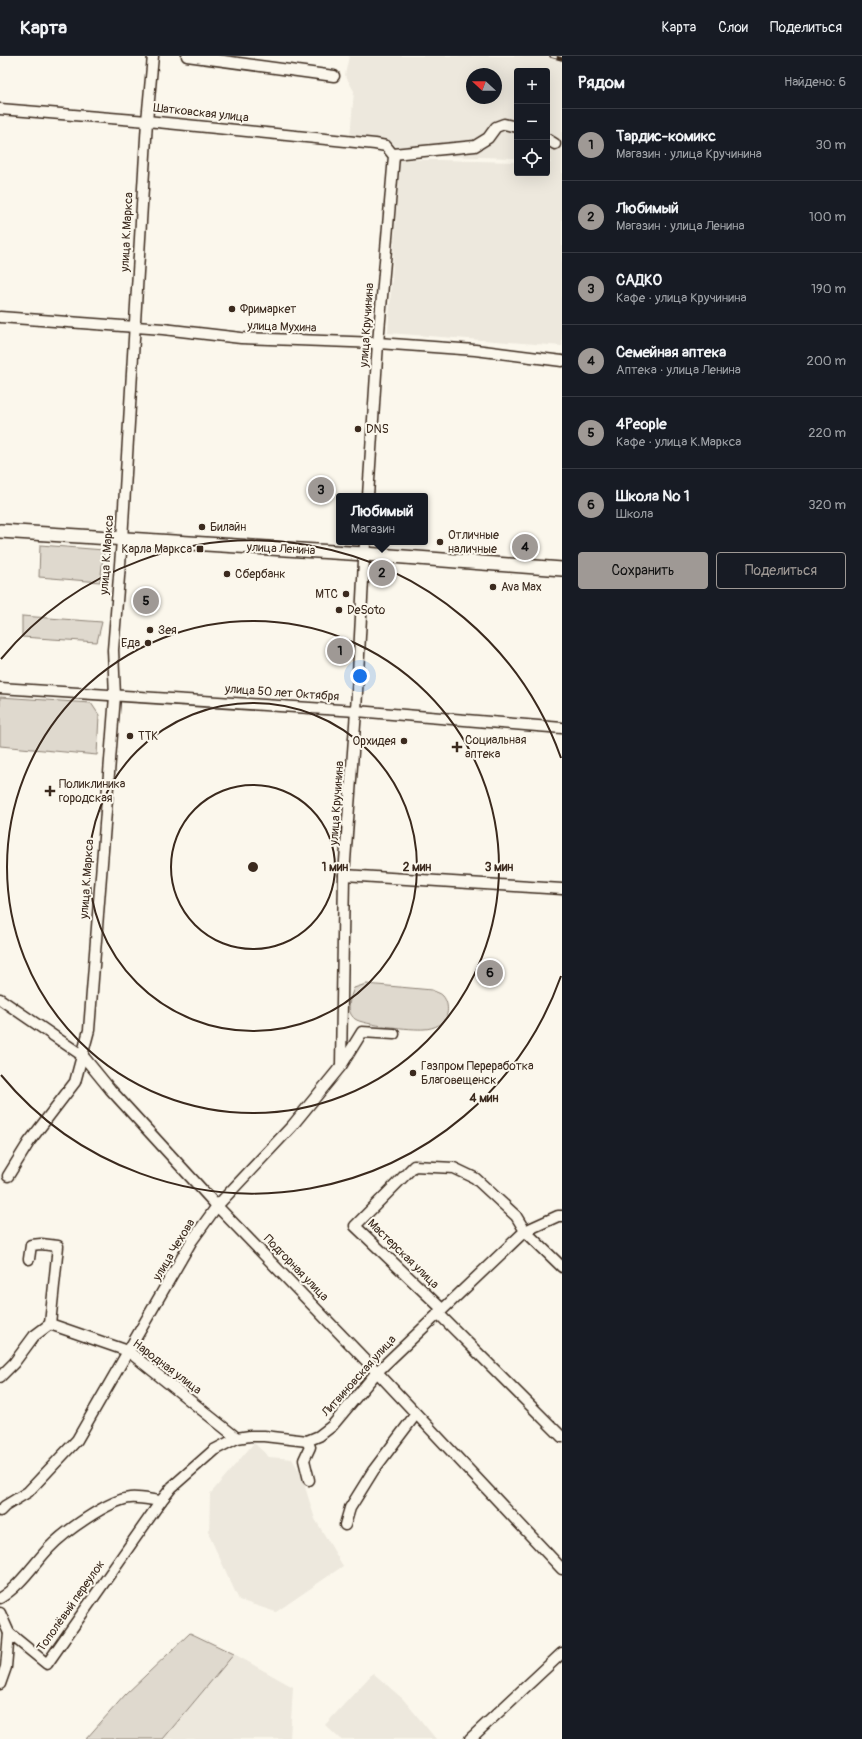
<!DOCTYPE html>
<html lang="ru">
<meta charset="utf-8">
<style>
body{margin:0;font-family:Pangolin,sans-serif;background:#20242c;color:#f1f3f6}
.controls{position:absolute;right:12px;top:12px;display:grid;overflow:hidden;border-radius:4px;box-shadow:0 4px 16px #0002}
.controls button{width:36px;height:36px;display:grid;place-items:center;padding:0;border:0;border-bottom:1px solid #363941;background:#171b24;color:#f1f3f6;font:20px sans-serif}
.compass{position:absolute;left:466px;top:12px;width:36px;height:36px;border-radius:50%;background:#171b24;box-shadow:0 4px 16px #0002;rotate:291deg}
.you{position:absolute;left:360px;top:620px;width:14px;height:14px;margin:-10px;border:3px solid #fff;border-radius:50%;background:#1a73e8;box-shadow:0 0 0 6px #1a73e833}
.badge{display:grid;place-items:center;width:26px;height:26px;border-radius:50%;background:#9f9995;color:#111;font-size:13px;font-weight:700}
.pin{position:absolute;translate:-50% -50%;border:2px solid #fff;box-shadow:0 1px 4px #0006}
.popup{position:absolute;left:336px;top:437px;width:92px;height:52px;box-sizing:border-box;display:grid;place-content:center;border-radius:4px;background:#171b24;filter:drop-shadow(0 1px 3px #0005);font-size:13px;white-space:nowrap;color:#9ea1a6}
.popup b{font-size:15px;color:#f1f3f6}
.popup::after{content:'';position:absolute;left:50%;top:100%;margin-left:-8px;border:8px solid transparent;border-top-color:#171b24}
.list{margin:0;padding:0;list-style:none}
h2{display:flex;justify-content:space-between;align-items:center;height:52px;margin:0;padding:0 16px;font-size:17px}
h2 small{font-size:13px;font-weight:400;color:#9ea1a6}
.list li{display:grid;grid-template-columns:26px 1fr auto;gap:12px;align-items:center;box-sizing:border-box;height:72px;padding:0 16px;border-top:1px solid #363941}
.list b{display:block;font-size:15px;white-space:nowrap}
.list p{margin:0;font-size:13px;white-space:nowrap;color:#9ea1a6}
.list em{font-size:13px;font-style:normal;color:#9ea1a6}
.actions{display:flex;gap:8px;padding:12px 16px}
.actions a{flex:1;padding:9px 0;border:1px solid #9f9995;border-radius:4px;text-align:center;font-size:14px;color:#9f9995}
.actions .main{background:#9f9995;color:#111}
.icon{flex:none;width:22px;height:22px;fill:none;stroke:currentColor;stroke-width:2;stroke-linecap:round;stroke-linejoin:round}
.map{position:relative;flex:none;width:562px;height:1683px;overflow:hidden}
header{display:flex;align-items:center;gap:24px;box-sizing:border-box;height:56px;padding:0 20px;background:#171b24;border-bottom:1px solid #363941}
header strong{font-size:19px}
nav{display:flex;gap:22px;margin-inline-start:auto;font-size:14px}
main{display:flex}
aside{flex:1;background:#171b24}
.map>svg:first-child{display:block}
.built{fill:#ede8dd;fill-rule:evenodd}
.green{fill:#dfd9ce;stroke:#8d8276}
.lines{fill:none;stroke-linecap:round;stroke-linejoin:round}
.minor-casing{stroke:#3b2a1e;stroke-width:13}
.major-casing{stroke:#3b2a1e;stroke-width:16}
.minor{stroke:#fbf7ec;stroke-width:10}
.major{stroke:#fbf7ec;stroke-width:13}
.rail-casing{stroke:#3b2a1e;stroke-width:3.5}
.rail{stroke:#fbf7ec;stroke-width:2;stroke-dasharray:6;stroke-linecap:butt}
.ring{fill:none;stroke:#3b2a1e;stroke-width:2}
.poi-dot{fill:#3b2a1e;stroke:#fbf7ec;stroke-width:1.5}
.labels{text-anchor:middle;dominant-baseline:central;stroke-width:4;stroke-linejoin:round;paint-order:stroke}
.street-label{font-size:12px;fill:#3b2a1e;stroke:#fbf7ec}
.poi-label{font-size:12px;fill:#3b2a1e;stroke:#fbf7ec;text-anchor:start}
.centre{fill:#3b2a1e;stroke:#fbf7ec;stroke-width:2}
.ring-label{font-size:12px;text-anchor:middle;font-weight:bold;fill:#3b2a1e;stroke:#fbf7ec;stroke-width:4;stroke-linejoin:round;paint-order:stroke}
</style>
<header>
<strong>Карта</strong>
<nav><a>Карта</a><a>Слои</a><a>Поделиться</a></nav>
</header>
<main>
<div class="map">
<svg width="562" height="1683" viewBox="0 0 562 1683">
<rect width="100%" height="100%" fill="#fbf7ec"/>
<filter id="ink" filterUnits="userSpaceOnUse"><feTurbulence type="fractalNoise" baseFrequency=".025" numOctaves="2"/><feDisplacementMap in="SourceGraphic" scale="8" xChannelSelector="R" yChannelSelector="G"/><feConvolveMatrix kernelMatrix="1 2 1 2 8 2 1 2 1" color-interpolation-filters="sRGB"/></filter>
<g filter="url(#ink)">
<g class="built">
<path d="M349 0H562V290L388 277 400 103 517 106V117H547V107H551L549 103 547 102V15H517V102L403 99 391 85 350 81 354 35 345 19ZM472 18H496V42H472Z"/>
<polygon points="254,1387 269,1401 292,1403 301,1418 315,1463 343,1510 276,1556 239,1544 209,1479 210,1438"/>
<polygon points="234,1598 293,1631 290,1683 163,1683"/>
<polygon points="373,1617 403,1643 436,1683 340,1683 325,1669"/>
</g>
<g class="green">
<polygon points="40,489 104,494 100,526 39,521"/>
<polygon points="22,560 102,566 97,586 22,581"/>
<polygon points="0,641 91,647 99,659 97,699 0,690"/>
<path d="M366 928 432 934C435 936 441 937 443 940 450 948 449 964 439 969 435 971 429 973 424 973 413 974 363 969 355 963 345 955 350 942 354 932Z"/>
<polygon points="190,1577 234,1598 163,1683 86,1683 125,1639"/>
</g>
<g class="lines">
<defs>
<g id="minor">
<polyline points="187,0 334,20"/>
<polyline points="0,53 147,65 375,88 386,90 394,100 378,287 368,440"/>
<polyline points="547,83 555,88"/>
<polyline points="393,98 475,90 488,82 496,71 504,68 517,71"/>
<polyline points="0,261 163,273 241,282 378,287 475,294 562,305"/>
<polyline points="0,632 356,655 562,672"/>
<polyline points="344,819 562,833"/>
<polyline points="0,943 83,1000 110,1033 217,1150 377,1316 562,1513"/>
<polyline points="341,1009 344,819 356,655 365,486"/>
<polyline points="8,1120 29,1086 75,1026 89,974 115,640 113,594 122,484 147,65 153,0"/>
<polyline points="442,1253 355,1170 414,1110 454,1112 475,1122 516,1160 525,1175 562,1211"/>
<polyline points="438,1257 562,1381"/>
<polyline points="50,1268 128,1295 237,1382"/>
<polyline points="0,1321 14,1307 34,1280 50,1268 58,1190 41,1188 31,1189 29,1203"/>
<polyline points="307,1385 310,1391 304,1404 309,1424"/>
<polyline points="0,1455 5,1450 28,1436 77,1384 191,1186 217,1150 292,1070 341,1010 362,976 394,978"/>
<polyline points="345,1469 350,1452 373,1415 416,1358"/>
<path d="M0 1542C20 1530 33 1509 49 1492 64 1476 109 1444 130 1442 140 1441 151 1444 161 1445"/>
<polyline points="0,1557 9,1577"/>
<polyline points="0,1628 6,1611 9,1577 47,1608 161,1445 172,1431 214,1394 237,1382 250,1380 264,1380 307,1385 319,1380 332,1370 377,1316 525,1175 558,1160 562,1160"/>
<polyline points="470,1683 562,1597"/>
</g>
<polyline id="major" points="0,475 365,498 562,513"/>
</defs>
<use href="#minor" class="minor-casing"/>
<use href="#major" class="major-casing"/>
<use href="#minor" class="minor"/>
<use href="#major" class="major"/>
<defs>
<polyline id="rail" points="551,0 562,3"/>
</defs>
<use href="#rail" class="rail-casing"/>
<use href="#rail" class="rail"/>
</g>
</g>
<g class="ring">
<circle cx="253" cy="811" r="82"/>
<circle cx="253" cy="811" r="164"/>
<circle cx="253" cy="811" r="246"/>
<path d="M561 920A327 327 0 0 1 1 1019M1 603A327 327 0 0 1 561 702"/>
</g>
<g class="poi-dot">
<circle cx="232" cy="253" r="4"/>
<circle cx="358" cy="373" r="4"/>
<circle cx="202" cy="471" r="4"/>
<circle cx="440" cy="486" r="4"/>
<rect x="196" y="489" width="8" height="8" rx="2"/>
<circle cx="227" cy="518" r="4"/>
<circle cx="493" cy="531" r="4"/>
<circle cx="346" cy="538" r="4"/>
<circle cx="339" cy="554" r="4"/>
<circle cx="150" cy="574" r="4"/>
<circle cx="148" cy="587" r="4"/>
<circle cx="130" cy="680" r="4"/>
<circle cx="404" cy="685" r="4"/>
<path d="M455 685h4v4h4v4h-4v4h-4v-4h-4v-4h4z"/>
<path d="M48 729h4v4h4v4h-4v4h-4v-4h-4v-4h4z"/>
<circle cx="413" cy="1017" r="4"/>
</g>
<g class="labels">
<g class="street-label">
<text transform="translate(201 57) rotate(6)">Шатковская улица</text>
<text transform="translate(127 176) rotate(-87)">улица К.Маркса</text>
<text transform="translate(367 269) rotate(-86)">улица Кручинина</text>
<text transform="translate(282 271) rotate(2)">улица Мухина</text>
<text transform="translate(281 493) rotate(3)">улица Ленина</text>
<text transform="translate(107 499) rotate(-86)">улица К.Маркса</text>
<text transform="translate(282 637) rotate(4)">улица 50 лет Октября</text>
<text transform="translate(337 747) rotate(-86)">улица Кручинина</text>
<text transform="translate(87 823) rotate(-86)">улица К.Маркса</text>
<text transform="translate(174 1194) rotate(-59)">улица Чехова</text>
<text transform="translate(403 1198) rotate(44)">Мастерская улица</text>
<text transform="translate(296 1212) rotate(46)">Подгорная улица</text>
<text transform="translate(167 1311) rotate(37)">Народная улица</text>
<text transform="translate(359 1320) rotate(-48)">Литвиновская улица</text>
<text transform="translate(71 1550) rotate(-55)">Тополёвый переулок</text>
</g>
<g class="poi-label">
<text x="240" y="253">Фримаркет</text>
<text x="366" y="373">DNS</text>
<text x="210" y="471">Билайн</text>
<text x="448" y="479">Отличные<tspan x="448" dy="14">наличные</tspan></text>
<text x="192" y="493" text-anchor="end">Карла Маркса</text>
<text x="235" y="518">Сбербанк</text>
<text x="501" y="531">Ava Max</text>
<text x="338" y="538" text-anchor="end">МТС</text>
<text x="347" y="554">DeSoto</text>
<text x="158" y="574">Зея</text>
<text x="140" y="587" text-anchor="end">Еда</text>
<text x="138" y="680">ТТК</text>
<text x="465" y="684">Социальная<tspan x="465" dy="14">аптека</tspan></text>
<text x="396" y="685" text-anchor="end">Орхидея</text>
<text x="59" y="728">Поликлиника<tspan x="59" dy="14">городская</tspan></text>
<text x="421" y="1010">Газпром Переработка<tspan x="421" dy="14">Благовещенск</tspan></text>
</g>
</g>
<circle cx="253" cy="811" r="6" class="centre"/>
<g class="ring-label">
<text x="335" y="815">1 мин</text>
<text x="417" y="815">2 мин</text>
<text x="499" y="815">3 мин</text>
<text x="484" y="1046">4 мин</text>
</g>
</svg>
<div class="controls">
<button>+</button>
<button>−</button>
<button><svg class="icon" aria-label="locate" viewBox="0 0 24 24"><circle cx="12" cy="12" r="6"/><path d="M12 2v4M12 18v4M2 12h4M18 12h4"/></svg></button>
</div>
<svg class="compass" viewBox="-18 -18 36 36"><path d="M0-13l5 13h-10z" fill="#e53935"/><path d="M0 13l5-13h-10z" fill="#9ea1a6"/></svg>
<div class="you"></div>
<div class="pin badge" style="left:340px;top:595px">1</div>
<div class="pin badge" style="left:382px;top:517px">2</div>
<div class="popup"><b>Любимый</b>Магазин</div>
<div class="pin badge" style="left:321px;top:434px">3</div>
<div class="pin badge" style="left:525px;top:491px">4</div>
<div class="pin badge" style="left:146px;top:545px">5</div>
<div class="pin badge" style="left:490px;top:917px">6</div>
</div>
<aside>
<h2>Рядом<small>Найдено: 6</small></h2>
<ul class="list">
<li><span class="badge">1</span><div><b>Тардис-комикс</b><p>Магазин · улица Кручинина</p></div><em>30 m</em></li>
<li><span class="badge">2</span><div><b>Любимый</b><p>Магазин · улица Ленина</p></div><em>100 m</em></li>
<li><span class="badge">3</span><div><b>САДКО</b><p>Кафе · улица Кручинина</p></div><em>190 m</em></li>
<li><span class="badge">4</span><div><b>Семейная аптека</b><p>Аптека · улица Ленина</p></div><em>200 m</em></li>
<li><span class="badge">5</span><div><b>4People</b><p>Кафе · улица К.Маркса</p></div><em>220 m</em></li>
<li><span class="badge">6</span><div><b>Школа № 1</b><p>Школа</p></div><em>320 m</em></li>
</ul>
<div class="actions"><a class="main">Сохранить</a><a>Поделиться</a></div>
</aside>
</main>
